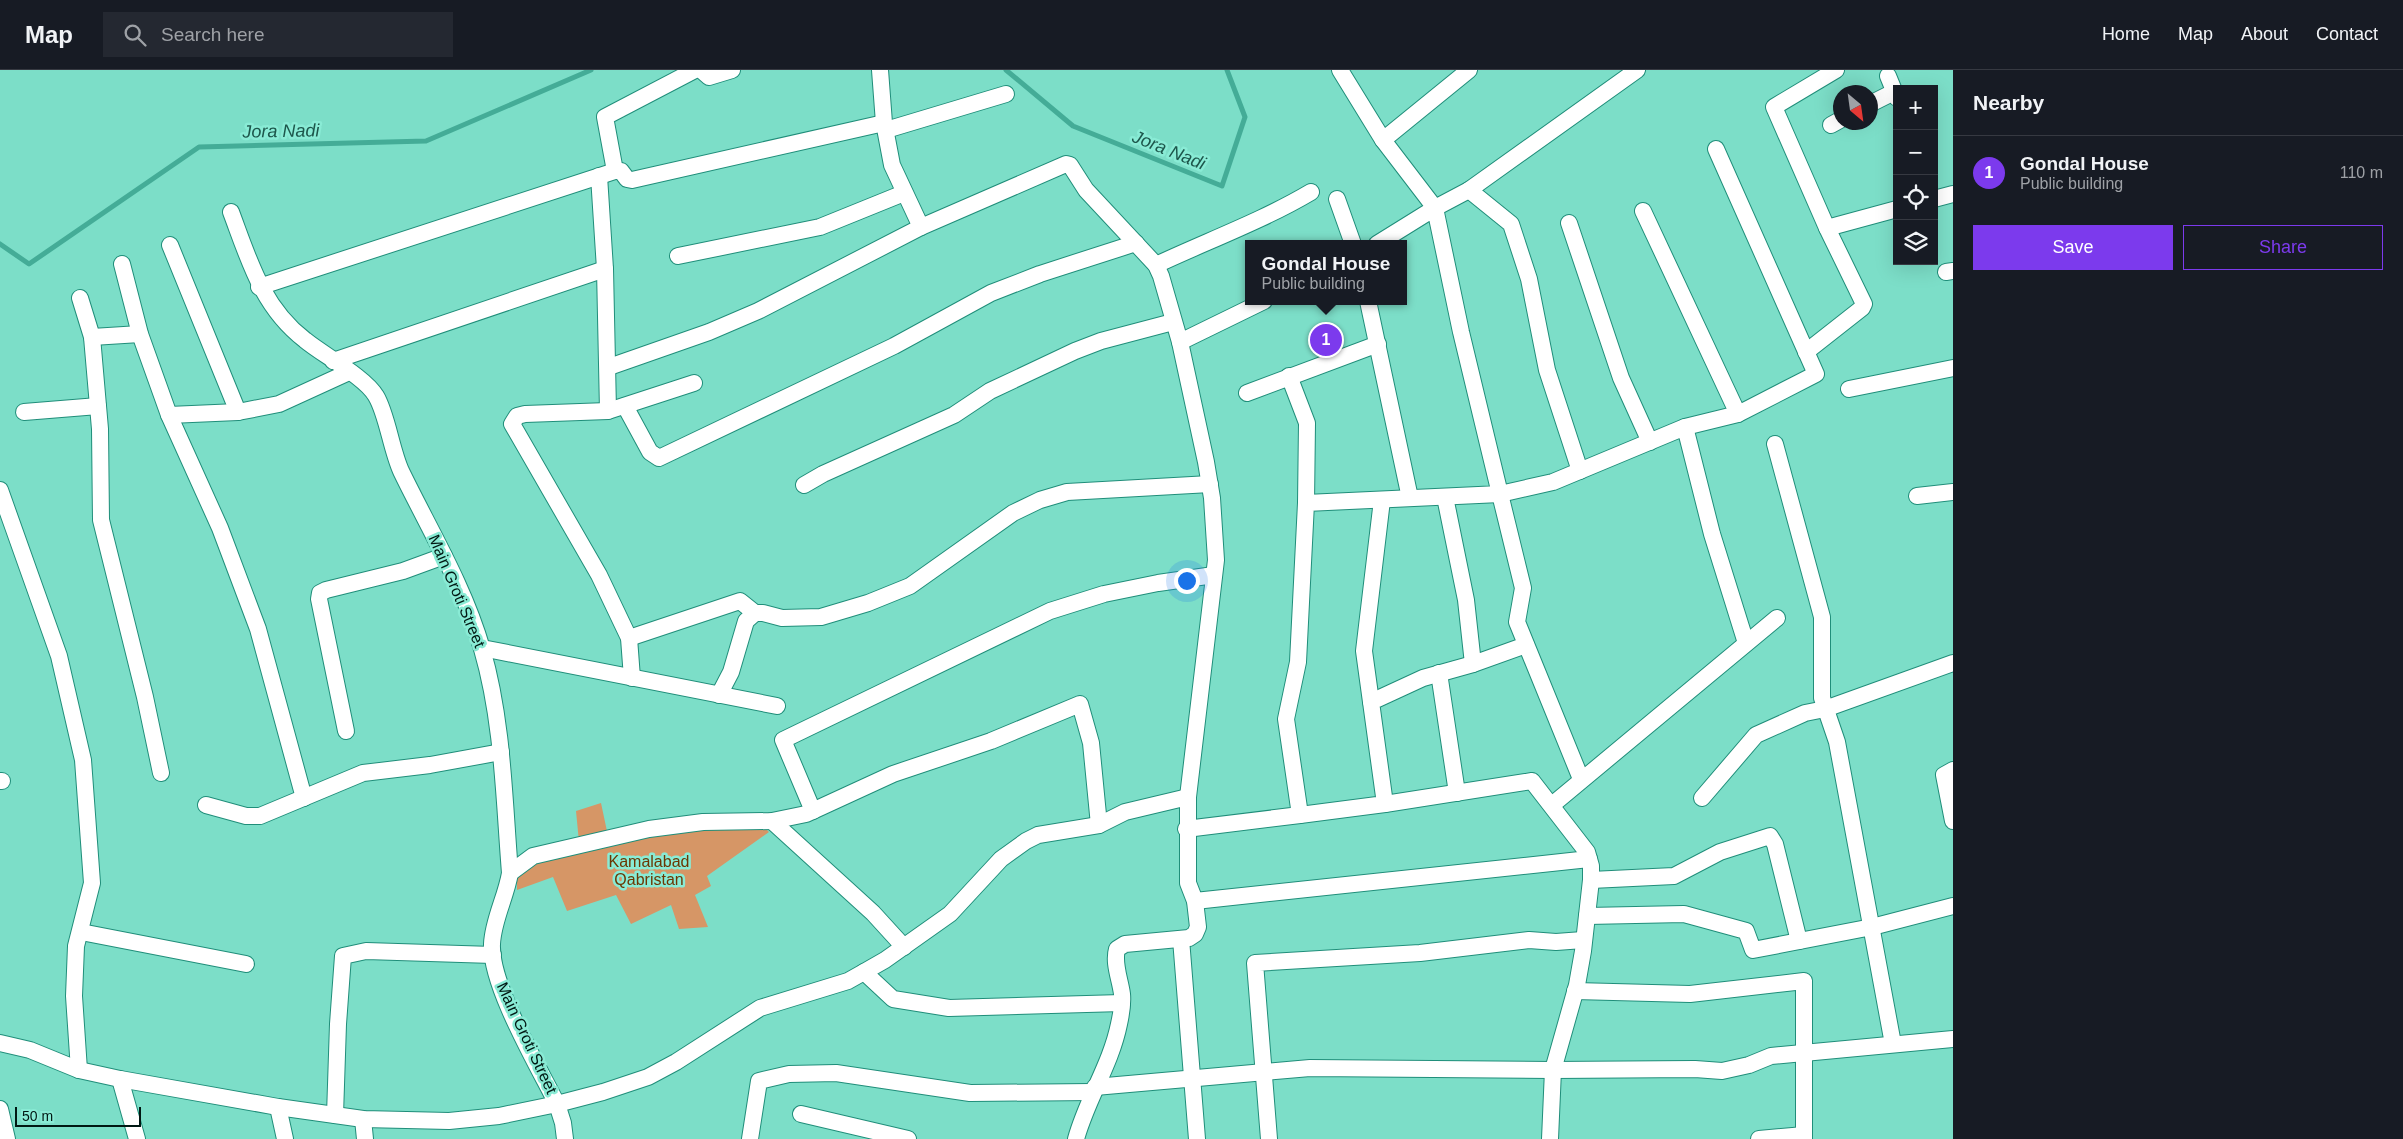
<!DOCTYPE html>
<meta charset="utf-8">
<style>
body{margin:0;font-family:Helvetica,sans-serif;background:#242831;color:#f1f3f6}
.controls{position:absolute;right:15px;top:15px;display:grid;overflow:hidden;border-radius:0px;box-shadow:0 5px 20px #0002}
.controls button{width:45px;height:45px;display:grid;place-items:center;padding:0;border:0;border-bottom:1px solid #363941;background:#171b24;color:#f1f3f6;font:25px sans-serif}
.compass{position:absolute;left:1833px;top:15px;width:45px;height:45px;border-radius:50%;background:#171b24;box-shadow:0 5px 20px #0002;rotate:151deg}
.scale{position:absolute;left:15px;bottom:12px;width:126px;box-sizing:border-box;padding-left:5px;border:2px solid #001813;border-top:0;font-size:14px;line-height:18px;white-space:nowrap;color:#001813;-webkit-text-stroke:4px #89ebd5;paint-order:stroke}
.you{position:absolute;left:1186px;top:510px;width:18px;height:18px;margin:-12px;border:4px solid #fff;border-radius:50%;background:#1a73e8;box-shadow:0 0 0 8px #1a73e833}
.badge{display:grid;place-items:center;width:32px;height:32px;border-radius:50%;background:#7c3aed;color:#fff;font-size:16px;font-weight:700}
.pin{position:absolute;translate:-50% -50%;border:2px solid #fff;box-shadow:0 1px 5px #0006}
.popup{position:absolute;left:1245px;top:170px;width:162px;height:65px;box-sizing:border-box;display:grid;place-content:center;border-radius:0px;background:#171b24;filter:drop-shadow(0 1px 4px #0005);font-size:16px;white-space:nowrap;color:#9ea1a6}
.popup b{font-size:19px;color:#f1f3f6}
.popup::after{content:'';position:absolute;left:50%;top:100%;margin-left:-10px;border:10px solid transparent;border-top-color:#171b24}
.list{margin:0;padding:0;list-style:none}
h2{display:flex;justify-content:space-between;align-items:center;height:65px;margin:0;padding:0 20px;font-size:21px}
h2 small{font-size:16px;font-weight:400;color:#9ea1a6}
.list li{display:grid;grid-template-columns:32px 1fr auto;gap:15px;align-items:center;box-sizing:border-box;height:75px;padding:0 20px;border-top:1px solid #363941}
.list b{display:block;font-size:19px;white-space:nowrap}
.list p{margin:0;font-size:16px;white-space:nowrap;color:#9ea1a6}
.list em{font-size:16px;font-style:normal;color:#9ea1a6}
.actions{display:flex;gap:10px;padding:15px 20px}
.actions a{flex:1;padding:11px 0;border:1px solid #7c3aed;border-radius:0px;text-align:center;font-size:18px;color:#7c3aed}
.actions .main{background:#7c3aed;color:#fff}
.icon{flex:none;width:28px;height:28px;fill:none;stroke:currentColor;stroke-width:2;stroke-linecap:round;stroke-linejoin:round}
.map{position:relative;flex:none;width:1953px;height:1069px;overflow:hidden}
header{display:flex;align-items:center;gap:30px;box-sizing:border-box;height:70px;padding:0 25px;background:#171b24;border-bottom:1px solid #363941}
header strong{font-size:24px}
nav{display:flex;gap:28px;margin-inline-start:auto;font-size:18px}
.search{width:350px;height:45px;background:#242831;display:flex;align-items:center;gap:12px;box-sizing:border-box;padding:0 18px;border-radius:0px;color:#9ea1a6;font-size:19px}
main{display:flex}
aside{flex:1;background:#171b24}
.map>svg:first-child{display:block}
.green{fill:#d69666}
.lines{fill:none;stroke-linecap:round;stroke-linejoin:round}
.stream{stroke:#44ac97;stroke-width:5}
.street-casing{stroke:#208e7a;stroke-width:18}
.street{stroke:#fff;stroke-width:16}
.labels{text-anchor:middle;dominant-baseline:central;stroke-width:5;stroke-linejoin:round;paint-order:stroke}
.street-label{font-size:16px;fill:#001813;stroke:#89ebd5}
.park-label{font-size:16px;fill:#6b3703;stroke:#89ebd5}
.water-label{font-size:18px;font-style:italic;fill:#1d564b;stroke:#89ebd5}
</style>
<header>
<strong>Map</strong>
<div class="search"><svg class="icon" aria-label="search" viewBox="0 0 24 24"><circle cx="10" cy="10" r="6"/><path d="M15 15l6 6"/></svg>Search here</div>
<nav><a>Home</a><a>Map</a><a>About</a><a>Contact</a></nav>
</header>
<main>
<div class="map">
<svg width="1953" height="1069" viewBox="0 0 1953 1069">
<rect width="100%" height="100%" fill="#7cdec8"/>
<polygon class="green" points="601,733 608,766 722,743 760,753 769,762 707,806 711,816 695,825 708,857 679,859 671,835 631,854 616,825 567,841 553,807 517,820 517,798 579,772 576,741"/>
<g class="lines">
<g class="stream">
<polyline points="1006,0 1073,56 1222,116 1245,47 1227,0"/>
<polyline points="0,174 29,194 199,77 426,71 591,0"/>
</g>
<defs>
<g id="street">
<polyline points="701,0 709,7 732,0"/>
<polyline points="880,0 884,53 892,95 921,157"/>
<polyline points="1340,0 1383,70 1435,138 1469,120 1511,154 1529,209 1547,300 1580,401"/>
<polyline points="1888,6 1897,28"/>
<polyline points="1870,34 1894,22"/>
<polyline points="1831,55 1840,50"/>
<polyline points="886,60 1006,24"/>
<polyline points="1383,70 1469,0"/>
<polyline points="1716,79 1816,304 1738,344"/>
<polyline points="615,101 605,47 695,0"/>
<polyline points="599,106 605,199 608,341"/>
<polyline points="1469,120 1637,0"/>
<polyline points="1337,129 1353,174"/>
<polyline points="1934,129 1953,124"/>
<polyline points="1643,141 1738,344 1685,357"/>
<path d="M231 142C249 190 262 237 305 270 323 285 365 307 376 326 387 344 391 379 401 401 429 459 464 516 482 579 503 651 504 729 510 803 506 827 493 850 492 874 490 915 538 996 557 1034L563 1053 565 1069"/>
<polyline points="1569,153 1621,308 1650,372"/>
<polyline points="1827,158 1897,139"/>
<polyline points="170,175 238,342"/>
<polyline points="678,186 820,157 904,123"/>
<polyline points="122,194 140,264 169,345 220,458 258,559 304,728"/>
<path d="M1156 195C1207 171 1262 151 1311 122"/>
<polyline points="1946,202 1953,201"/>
<polyline points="259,217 615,101 621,101 627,109 632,110 884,53"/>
<polyline points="80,228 92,267 100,359 101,450 145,627 161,703"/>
<polyline points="1368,231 1410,428"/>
<polyline points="92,267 140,264"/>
<polyline points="1180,272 1264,231"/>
<polyline points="1806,282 1862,238 1864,234 1827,158 1774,37 1836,0"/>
<polyline points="333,291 605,199"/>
<path d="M609 297 709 262 758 241 921 157 1066 94 1070 95 1086 120 1156 195 1161 206 1180 272 1206 392 1212 428 1216 490 1188 727V813L1195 831 1198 857 1195 864 1189 868 1125 874 1117 879C1113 893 1120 909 1122 924 1123 933 1121 945 1119 954 1111 994 1087 1029 1076 1069"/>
<polyline points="1289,306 1307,353 1306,433"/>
<polyline points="1849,319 1953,298"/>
<polyline points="1247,323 1378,274"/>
<polyline points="625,336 650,382 659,388 894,276 991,223 1040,204 1136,173"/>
<polyline points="24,342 98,336"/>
<polyline points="169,345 238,342 279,334 349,302"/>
<polyline points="1775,374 1822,547 1822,628 1837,672 1893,974"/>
<polyline points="804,415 823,404 954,345 990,321 1075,281 1101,271 1173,252"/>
<polyline points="0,420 59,586 83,690 92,813 76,876 74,926 79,1000"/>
<polyline points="1917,426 1953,422"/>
<polyline points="1445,427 1466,530 1473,594 1526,575"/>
<polyline points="629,568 740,531 755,543 763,543 782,548 821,547 868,533 910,516 1013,443 1040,430 1067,422 1210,414"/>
<polyline points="482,578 777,636"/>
<polyline points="1439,603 1457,723"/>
<polyline points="632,608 629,568 599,505 512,354 517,346 525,344 608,341 694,313"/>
<polyline points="719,625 731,602 746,551 755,543"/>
<polyline points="1371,632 1364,581 1382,430"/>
<polyline points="346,661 319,529 320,523 326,520 403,501 444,486"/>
<polyline points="1953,700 1944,705 1953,751"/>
<polyline points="1581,709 1517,552 1523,518 1500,424 1553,412 1685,357 1712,464 1746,573"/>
<polyline points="0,711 2,711"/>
<polyline points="1702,728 1756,665 1805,643 1825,639 1953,593"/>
<polyline points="1385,734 1532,711 1587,782 1591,796 1591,810 1583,881 1577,915 1553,1000 1550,1069"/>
<polyline points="206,735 246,746 260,746 363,703 430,695 501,682"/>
<polyline points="1552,735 1777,548"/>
<polyline points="813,741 783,670 1050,541 1104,524 1158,513 1214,505"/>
<polyline points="1300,745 1385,734 1371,632 1423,608 1473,594"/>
<polyline points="772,751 873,843 904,877"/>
<polyline points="1186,759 1300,745 1286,649 1298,592 1306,433 1500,424 1461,262 1435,138 1377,174"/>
<polyline points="510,803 533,786 649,759 703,752 772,751 806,744 893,704 991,671 1080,634 1091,673 1099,755"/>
<polyline points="1591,810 1674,806 1720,782 1770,766 1775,774 1799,871"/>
<polyline points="1195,831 1589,789"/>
<polyline points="1587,846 1684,844 1746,861 1753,880 1872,857 1953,836"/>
<polyline points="81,862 246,894"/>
<polyline points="1181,869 1197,1069"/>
<polyline points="864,902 893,929 949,938 1122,933"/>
<polyline points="1575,921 1690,924 1804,911 1804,1069"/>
<polyline points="0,973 30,980 79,1000 120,1009 278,1037 363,1049 449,1051 499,1046 557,1034 603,1022 648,1007 676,992 760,938 848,911 864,902 885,890 950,844 1001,789 1026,771 1038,765 1099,755 1125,742 1188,727"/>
<polyline points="120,1009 137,1069"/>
<polyline points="1095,1017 1310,998 1553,1000 1695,999 1722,1001 1749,995 1771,986 1953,969"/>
<polyline points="278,1037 285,1069"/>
<polyline points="0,1039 7,1069"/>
<polyline points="801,1044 908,1069"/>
<polyline points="335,1045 338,954 343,886 366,881 493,885"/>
<polyline points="363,1049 365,1069"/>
<polyline points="750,1069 759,1011 789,1004 836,1003 970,1023 1093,1022"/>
<polyline points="1269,1069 1255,893 1420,883 1529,870 1556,872 1583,870"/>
<polyline points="1759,1069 1804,1065"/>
</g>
</defs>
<use href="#street" class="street-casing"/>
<use href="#street" class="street"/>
</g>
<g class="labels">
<g class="street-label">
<text transform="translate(457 521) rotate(67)">Main Groti Street</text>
<text transform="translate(527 968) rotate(65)">Main Groti Street</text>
</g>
<g class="park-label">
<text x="649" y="791">Kamalabad<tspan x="649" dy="18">Qabristan</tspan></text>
</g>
<g class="water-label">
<text transform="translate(281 61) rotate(-1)">Jora Nadi</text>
<text transform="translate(1169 80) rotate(22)">Jora Nadi</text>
</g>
</g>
</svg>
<div class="controls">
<button>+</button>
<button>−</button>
<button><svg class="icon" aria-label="locate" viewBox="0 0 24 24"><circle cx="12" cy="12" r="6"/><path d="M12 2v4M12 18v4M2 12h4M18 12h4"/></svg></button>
<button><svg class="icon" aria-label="layers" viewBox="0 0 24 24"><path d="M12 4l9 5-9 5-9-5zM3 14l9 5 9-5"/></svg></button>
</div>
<svg class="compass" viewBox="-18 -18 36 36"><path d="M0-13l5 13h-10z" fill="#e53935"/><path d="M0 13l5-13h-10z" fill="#9ea1a6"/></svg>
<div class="scale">50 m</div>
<div class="you"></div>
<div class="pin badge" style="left:1326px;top:270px">1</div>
<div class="popup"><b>Gondal House</b>Public building</div>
</div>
<aside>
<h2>Nearby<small></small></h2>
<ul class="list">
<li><span class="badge">1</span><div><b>Gondal House</b><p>Public building</p></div><em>110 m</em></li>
</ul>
<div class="actions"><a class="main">Save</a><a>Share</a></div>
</aside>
</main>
